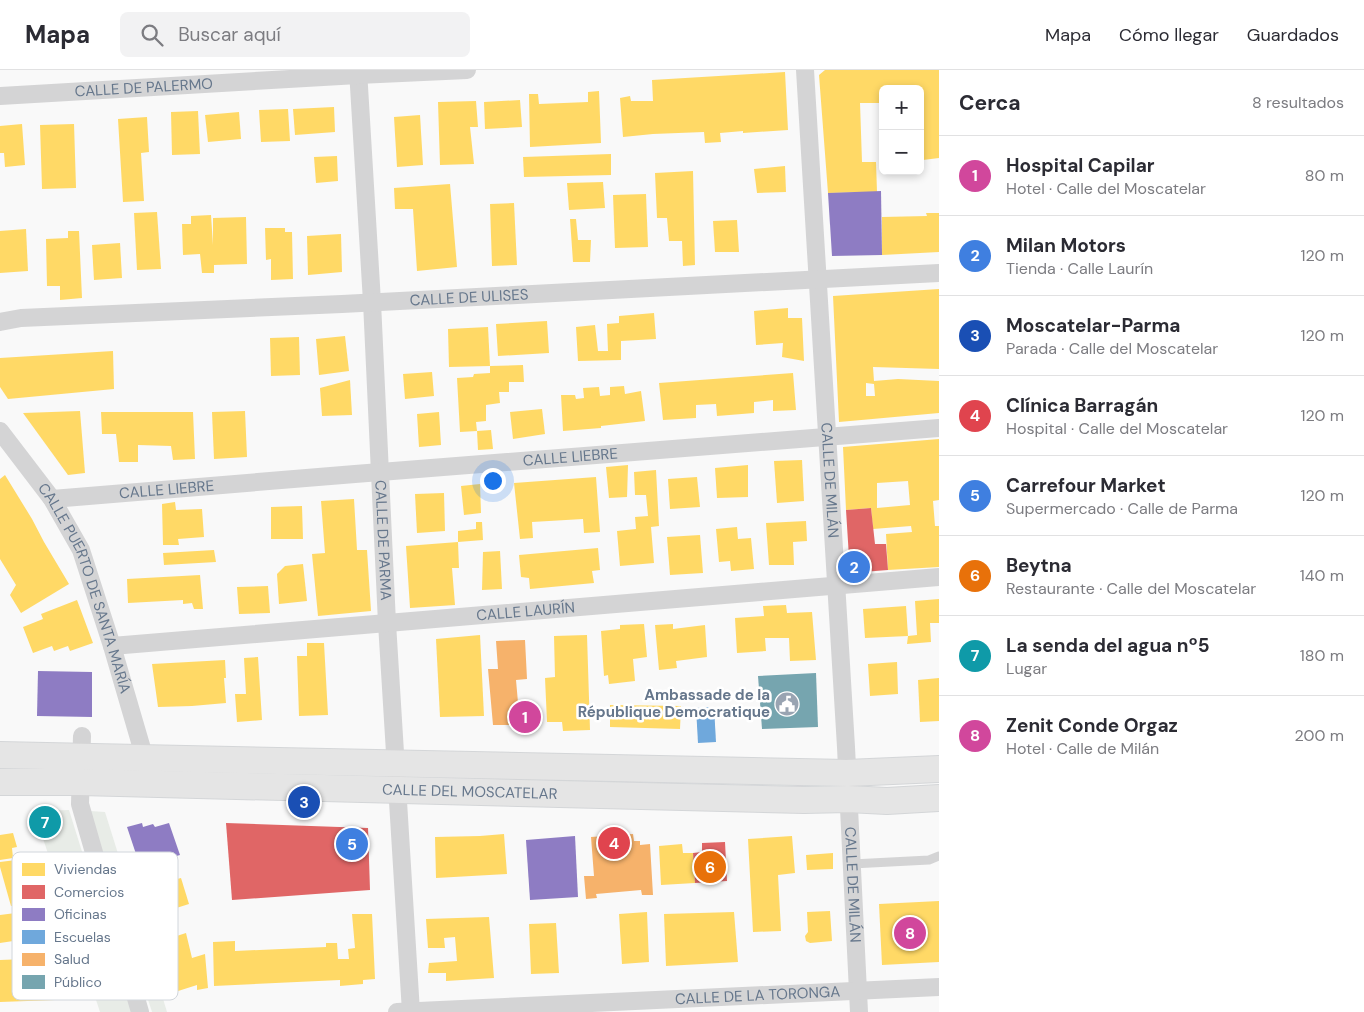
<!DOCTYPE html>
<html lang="es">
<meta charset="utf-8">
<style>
body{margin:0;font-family:"DM Sans",sans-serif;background:#f2f2f3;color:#2b2b33}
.controls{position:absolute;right:15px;top:15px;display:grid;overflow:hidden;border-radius:8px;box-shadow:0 2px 8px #0003}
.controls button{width:45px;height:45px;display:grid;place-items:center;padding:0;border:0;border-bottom:1px solid #e1e1e2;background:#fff;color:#2b2b33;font:25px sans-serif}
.you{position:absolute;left:492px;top:410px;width:18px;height:18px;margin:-12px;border:4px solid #fff;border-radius:50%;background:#1a73e8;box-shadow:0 0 0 8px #1a73e833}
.badge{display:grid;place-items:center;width:32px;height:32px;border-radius:50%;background:#5c616c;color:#fff;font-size:16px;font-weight:700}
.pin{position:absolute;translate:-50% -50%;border:2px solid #fff;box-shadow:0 1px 5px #0006}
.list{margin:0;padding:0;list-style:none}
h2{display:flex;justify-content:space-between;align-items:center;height:65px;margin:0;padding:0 20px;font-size:21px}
h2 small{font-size:16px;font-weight:400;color:#7c7c81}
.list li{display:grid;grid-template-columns:32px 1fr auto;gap:15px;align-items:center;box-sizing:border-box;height:80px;padding:0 20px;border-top:1px solid #e1e1e2}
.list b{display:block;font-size:19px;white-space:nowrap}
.list p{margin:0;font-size:16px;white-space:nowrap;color:#7c7c81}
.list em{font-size:16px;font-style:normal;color:#7c7c81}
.icon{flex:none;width:28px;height:28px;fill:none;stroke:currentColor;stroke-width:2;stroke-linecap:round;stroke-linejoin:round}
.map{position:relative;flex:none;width:939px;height:942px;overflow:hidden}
header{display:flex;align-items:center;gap:30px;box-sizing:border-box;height:70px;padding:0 25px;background:#fff;border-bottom:1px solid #e1e1e2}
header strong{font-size:24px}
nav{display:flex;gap:28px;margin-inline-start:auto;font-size:18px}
.search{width:350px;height:45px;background:#f2f2f3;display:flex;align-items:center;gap:12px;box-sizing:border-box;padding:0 18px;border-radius:8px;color:#7c7c81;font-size:19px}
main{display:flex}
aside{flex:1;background:#fff}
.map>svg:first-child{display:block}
.green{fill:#e8ece7}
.homes{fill:#ffd966;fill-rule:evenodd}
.shops{fill:#e06666}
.offices{fill:#8e7cc3}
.schools{fill:#6fa8dc}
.health{fill:#f6b26b}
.public{fill:#76a5af}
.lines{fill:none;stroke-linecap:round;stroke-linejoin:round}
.secondary-casing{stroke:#d4d6d8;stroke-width:28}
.lane{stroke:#d4d4d5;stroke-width:9}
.street{stroke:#d4d4d5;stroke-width:18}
.secondary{stroke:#e5e5e5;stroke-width:26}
.labels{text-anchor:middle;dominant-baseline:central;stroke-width:5;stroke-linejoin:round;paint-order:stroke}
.street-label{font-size:15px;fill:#66778c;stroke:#fff}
.poi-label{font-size:15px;font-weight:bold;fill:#66778c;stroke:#fff;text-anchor:end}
.key{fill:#fff;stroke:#d1d6dc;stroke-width:1}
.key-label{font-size:14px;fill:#66778c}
</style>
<header>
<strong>Mapa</strong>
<div class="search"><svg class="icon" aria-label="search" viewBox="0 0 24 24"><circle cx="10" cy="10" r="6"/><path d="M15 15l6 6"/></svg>Buscar aquí</div>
<nav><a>Mapa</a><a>Cómo llegar</a><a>Guardados</a></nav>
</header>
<main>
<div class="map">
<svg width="939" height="942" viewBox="0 0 939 942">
<rect width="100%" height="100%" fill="#f9f9f9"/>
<g class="green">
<polygon points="69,740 132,942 100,942 34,741"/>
<polygon points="90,741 105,742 145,870 131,873"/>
<polygon points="148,879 167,942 152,942 133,883"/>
</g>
<g class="homes">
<polygon points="825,0 939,0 939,88 923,90 920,48 920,19 883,19 883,33 860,33 862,92 876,92 877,122 828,123 819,5"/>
<polygon points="785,2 788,60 743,63 743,61 720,63 721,72 705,73 704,62 653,64 623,67 620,28 630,26 631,31 653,31 652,10"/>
<polygon points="599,21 601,73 530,77 529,24 538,24 539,34 588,32 588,22"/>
<polygon points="520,30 522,57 485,59 484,32"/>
<polygon points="476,31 478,57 470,57 474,94 440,95 438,32"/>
<polygon points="334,37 335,62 295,65 293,39"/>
<polygon points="288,39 290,71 261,72 259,40"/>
<polygon points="198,41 200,84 172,85 171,42"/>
<polygon points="239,42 241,69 208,72 205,45"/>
<polygon points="420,45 423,95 397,97 394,47"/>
<polygon points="147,47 149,82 141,83 144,131 123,132 118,49"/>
<polygon points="22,54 25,95 5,97 4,83 0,83 0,56"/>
<polygon points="74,54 76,118 42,119 40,55"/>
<polygon points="611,84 611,105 524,107 523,87"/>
<polygon points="337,86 338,111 316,113 314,87"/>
<polygon points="785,96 786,122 757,123 754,99"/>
<polygon points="693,101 695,195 683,196 682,171 669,171 667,148 657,148 655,103"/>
<polygon points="603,112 605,138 569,140 567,113"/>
<polygon points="450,114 457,197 417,201 413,139 395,139 394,118"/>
<polygon points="646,124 648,177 615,178 613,125"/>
<polygon points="514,133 517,195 492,196 490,134"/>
<polygon points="157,142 161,199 137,200 134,143"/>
<polygon points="926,143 939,143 939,182 882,185 882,147 927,146"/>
<polygon points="211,145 213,175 213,148 246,147 247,194 214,195 214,203 202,203 200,184 183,185 182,154 191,154 191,146"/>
<polygon points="570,149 576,149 578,170 591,170 590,192 573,192"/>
<polygon points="737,150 739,182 715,182 713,151"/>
<polygon points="265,158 285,158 285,162 292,162 293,209 271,210 271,189 266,190"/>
<polygon points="26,159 28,201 0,203 0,161"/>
<polygon points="68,161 79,161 82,228 60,230 60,216 47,216 46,169 68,168"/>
<polygon points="341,164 342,202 308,205 307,166"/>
<polygon points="120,173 122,208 94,210 92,175"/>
<path d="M939 219V299L873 297 874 311 898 309 939 311V343L839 352 833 226ZM866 313 874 314 875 326H866Z"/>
<polygon points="788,238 788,248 802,248 804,291 782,287 783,273 756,275 754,241"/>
<polygon points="654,243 656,269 621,271 621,290 578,291 576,257 595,255 598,281 608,281 607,254 619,253 619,246"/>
<polygon points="547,251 549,283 498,286 496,254"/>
<polygon points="488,257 490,296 449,297 448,259"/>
<polygon points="345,266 349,301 319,305 316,269"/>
<polygon points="299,267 300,305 271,306 270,268"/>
<polygon points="113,281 114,319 8,329 0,317 0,288"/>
<polygon points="523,295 524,312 509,312 509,322 499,322 500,333 486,335 486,351 476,352 477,361 460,362 457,308 473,307 474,304 490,303 490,296"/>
<polygon points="432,302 434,326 405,329 403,304"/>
<polygon points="793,303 796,340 773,341 773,330 754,332 754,343 717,346 716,334 696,335 696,348 663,350 659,313"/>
<polygon points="350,310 352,345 322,346 320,318"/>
<polygon points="624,316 625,324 641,321 645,351 601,356 601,358 563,361 561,325 575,325 576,329 584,328 583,318 599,317 600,326 610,325 610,317"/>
<polygon points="542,339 545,364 513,369 510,342"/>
<polygon points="80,341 85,403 68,405 23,343"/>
<polygon points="245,341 247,387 214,389 212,342"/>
<polygon points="101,342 193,342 195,389 173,390 171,376 138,375 138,392 119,392 116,364 102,364"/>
<polygon points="439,342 441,375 419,377 417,344"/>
<polygon points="491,360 493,379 478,380 477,361"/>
<path d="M939 369V430L933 431 935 456H939V497L888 500 886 464 912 462 911 456 873 459 871 438 846 440 843 377ZM908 411 910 435 877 438V413Z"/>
<polygon points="802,390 804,431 777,433 774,391"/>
<polygon points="628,395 627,427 609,428 606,397"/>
<polygon points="748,395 748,427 717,428 715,398"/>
<polygon points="656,400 659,456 651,457 654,493 620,496 617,461 636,459 635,447 648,446 646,425 635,425 634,402"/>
<polygon points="5,405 32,449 44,472 69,514 21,543 10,525 16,515 0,489 0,409"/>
<polygon points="596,407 600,462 584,463 583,449 532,452 533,468 520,469 514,413"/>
<polygon points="697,407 700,437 670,439 668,409"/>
<polygon points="480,414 481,443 464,445 461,416"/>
<polygon points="444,423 445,461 417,463 415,424"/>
<polygon points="354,429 357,480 367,480 371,541 318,546 312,484 325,483 321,431"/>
<polygon points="175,432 176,440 202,439 204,467 178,469 179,475 163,475 162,434"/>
<polygon points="302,436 303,469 271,469 271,437"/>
<polygon points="806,451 807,471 793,472 794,495 769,495 766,453"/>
<polygon points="476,452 482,452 483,470 458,472 458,461 476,459"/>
<polygon points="737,457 738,469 751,468 754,499 731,501 730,491 719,492 716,459"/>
<polygon points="700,465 703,503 670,505 667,467"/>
<polygon points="458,472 459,498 452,498 455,535 410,538 406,476"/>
<polygon points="598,478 600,500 592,501 594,513 530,519 529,508 521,507 519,485"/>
<polygon points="214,480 216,492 164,495 163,483"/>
<polygon points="500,481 502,519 482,520 483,482"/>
<polygon points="303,494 307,531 279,534 277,504 285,496"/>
<polygon points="200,505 203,539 194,539 192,533 183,534 183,530 128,533 127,509"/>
<polygon points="268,516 270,543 239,544 237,517"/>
<polygon points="939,529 939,553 930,553 931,572 907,574 908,566 917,565 915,531"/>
<polygon points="77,530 93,573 70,581 68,576 54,581 52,576 33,583 23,557 43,549 41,544"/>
<polygon points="786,535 787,543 812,542 816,590 790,591 789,568 765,568 766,581 737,583 735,548 764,546 763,536"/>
<polygon points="906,536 908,566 865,568 863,539"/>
<polygon points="644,554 647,587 633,589 635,611 609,614 608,605 604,606 601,561 620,559 620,555"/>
<polygon points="673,554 673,559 705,555 707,587 676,591 677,598 659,600 655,555"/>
<polygon points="480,565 484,646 440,647 436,569"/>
<polygon points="587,565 590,660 563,661 562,652 547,652 545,608 555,607 554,566"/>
<polygon points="307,573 324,573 328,645 299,646 297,586 307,586"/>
<polygon points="258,587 262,650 237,652 235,624 246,624 244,588"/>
<polygon points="225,590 226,608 224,608 226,633 192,636 158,637 152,594"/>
<polygon points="897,592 898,624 870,626 868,594"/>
<polygon points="939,608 939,651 920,652 918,610"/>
<polygon points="610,635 681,636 680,659 610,657"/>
<polygon points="13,763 17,777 12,778 13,788 0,790 0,765"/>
<polygon points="504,764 507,804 436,808 435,767 480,766"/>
<polygon points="792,766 795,803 778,805 781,861 753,862 748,769"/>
<polygon points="682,774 683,783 693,783 695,813 661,815 659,776"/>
<polygon points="833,783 833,799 807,800 806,785"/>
<polygon points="24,789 37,833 11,836 0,797 0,792"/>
<polygon points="181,808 189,834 151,846 142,818"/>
<polygon points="939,831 939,892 882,895 879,834"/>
<polygon points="39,840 47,866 0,873 0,845"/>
<polygon points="830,841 832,871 810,873 806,871 805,866 808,862 807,842"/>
<polygon points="647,842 649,892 622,894 619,844"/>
<polygon points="734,842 738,892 666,896 664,844"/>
<polygon points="352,844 372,844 375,909 363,910 363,914 340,916 340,910 214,916 213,872 235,871 235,881 326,877 326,873 337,873 338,889 349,889 348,879 355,878"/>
<polygon points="489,847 494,908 446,911 446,903 428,903 429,893 457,891 455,867 444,868 445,878 428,878 426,849"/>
<polygon points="556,853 559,903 531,904 529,854"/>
<polygon points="186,863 192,888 205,884 208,918 197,920 197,915 175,922 158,872"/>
<polygon points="50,888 51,910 55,910 55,930 0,932 0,890"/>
</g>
<g class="shops">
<polygon points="871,438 875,474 886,474 888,500 850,503 846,440"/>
<polygon points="226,753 368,758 370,820 232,830"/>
<polygon points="725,772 727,811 695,813 693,783 702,782 702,773"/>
</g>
<g class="offices">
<polygon points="881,121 882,185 832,186 828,123"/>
<polygon points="38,601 92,602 92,647 37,646"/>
<polygon points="142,753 143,757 153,754 155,757 169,753 180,785 140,796 127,757"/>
<polygon points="575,766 578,827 530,830 526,770"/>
</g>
<polygon class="schools" points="714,637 716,672 698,673 696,638"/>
<g class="health">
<polygon points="525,570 527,609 516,610 520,655 493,655 488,599 498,599 496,571"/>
<polygon points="633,764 634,771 640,771 640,775 650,774 653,825 642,825 641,820 596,824 597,828 586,829 584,806 594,806 591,767"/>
</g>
<polygon class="public" points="816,603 818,657 762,659 758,606"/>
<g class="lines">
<defs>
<g id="secondary">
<polyline points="0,685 847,703 939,699"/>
<path id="s9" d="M0 712H80L804 730 848 729 887 731 939 728"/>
</g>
</defs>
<use href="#secondary" class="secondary-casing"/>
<polyline class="lane" points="852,794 929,790 939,786"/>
<g class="street">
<path id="s1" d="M358 0 372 232 387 553 411 942"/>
<path id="s2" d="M805 0 846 677 859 942"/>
<path id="s3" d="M0 26 358 5 467 0"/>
<path id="s4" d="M0 252 21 248 342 234 939 203"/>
<path id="s5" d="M0 361 52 429 81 480 112 576 145 689"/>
<path id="s6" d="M52 429 355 404 939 358"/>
<path id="s7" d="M112 576 939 507"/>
<polyline points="82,666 80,734 140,942"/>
<path id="s8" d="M397 942 939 917"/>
</g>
<use href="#secondary" class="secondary"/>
</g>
<defs>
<symbol id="civic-disc" viewBox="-11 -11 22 22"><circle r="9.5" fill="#99a4b2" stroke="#fff"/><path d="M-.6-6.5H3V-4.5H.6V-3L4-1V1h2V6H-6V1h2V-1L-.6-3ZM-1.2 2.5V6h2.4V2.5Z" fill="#fff"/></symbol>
</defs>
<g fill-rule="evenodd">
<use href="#civic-disc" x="773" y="620" width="28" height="28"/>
</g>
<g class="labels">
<g class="street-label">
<text stroke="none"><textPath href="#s3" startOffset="144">CALLE DE PALERMO</textPath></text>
<text stroke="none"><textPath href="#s4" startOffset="470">CALLE DE ULISES</textPath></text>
<text stroke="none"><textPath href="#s6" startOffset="520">CALLE LIEBRE</textPath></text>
<text stroke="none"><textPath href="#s2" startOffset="411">CALLE DE MILÁN</textPath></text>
<text stroke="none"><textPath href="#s6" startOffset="115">CALLE LIEBRE</textPath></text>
<text stroke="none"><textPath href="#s1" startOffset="471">CALLE DE PARMA</textPath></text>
<text stroke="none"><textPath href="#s5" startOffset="181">CALLE PUERTO DE SANTA MARÍA</textPath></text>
<text stroke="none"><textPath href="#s7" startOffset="415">CALLE LAURÍN</textPath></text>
<text stroke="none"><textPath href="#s9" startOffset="470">CALLE DEL MOSCATELAR</textPath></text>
<text stroke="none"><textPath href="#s2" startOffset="816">CALLE DE MILÁN</textPath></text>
<text stroke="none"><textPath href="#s8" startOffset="361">CALLE DE LA TORONGA</textPath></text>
</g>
<g class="poi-label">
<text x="770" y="625">Ambassade de la<tspan x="770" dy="17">République Democratique</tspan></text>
</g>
</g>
<rect x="12" y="782" width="166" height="148" rx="8" class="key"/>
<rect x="22" y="793" width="23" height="13" fill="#ffd966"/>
<rect x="22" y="815" width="23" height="14" fill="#e06666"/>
<rect x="22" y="838" width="23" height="13" fill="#8e7cc3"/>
<rect x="22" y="860" width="23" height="14" fill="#6fa8dc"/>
<rect x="22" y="883" width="23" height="13" fill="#f6b26b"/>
<rect x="22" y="905" width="23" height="14" fill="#76a5af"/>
<g class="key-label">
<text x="54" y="804">Viviendas</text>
<text x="54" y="827">Comercios</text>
<text x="54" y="849">Oficinas</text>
<text x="54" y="872">Escuelas</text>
<text x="54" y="894">Salud</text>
<text x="54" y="917">Público</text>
</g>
</svg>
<div class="controls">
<button>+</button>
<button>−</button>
</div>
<div class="you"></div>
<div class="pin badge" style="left:525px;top:647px;background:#d1479c">1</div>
<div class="pin badge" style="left:854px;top:497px;background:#3f7fe0">2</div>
<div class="pin badge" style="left:304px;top:732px;background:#1a4fb4">3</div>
<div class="pin badge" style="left:614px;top:773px;background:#e0444e">4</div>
<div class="pin badge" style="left:352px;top:774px;background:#3f7fe0">5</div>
<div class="pin badge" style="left:710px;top:797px;background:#e8710a">6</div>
<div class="pin badge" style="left:45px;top:752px;background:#0f9aa8">7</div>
<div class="pin badge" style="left:910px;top:863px;background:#d1479c">8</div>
</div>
<aside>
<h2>Cerca<small>8 resultados</small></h2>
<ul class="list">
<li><span class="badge" style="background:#d1479c">1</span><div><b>Hospital Capilar</b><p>Hotel · Calle del Moscatelar</p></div><em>80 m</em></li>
<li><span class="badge" style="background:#3f7fe0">2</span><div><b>Milan Motors</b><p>Tienda · Calle Laurín</p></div><em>120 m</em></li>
<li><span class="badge" style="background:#1a4fb4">3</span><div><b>Moscatelar-Parma</b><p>Parada · Calle del Moscatelar</p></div><em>120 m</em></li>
<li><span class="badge" style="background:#e0444e">4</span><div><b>Clínica Barragán</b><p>Hospital · Calle del Moscatelar</p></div><em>120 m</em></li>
<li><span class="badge" style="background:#3f7fe0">5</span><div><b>Carrefour Market</b><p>Supermercado · Calle de Parma</p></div><em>120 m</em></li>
<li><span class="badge" style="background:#e8710a">6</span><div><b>Beytna</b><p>Restaurante · Calle del Moscatelar</p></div><em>140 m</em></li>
<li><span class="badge" style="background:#0f9aa8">7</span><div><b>La senda del agua nº5</b><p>Lugar</p></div><em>180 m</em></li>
<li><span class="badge" style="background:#d1479c">8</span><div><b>Zenit Conde Orgaz</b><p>Hotel · Calle de Milán</p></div><em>200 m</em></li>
</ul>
</aside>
</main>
